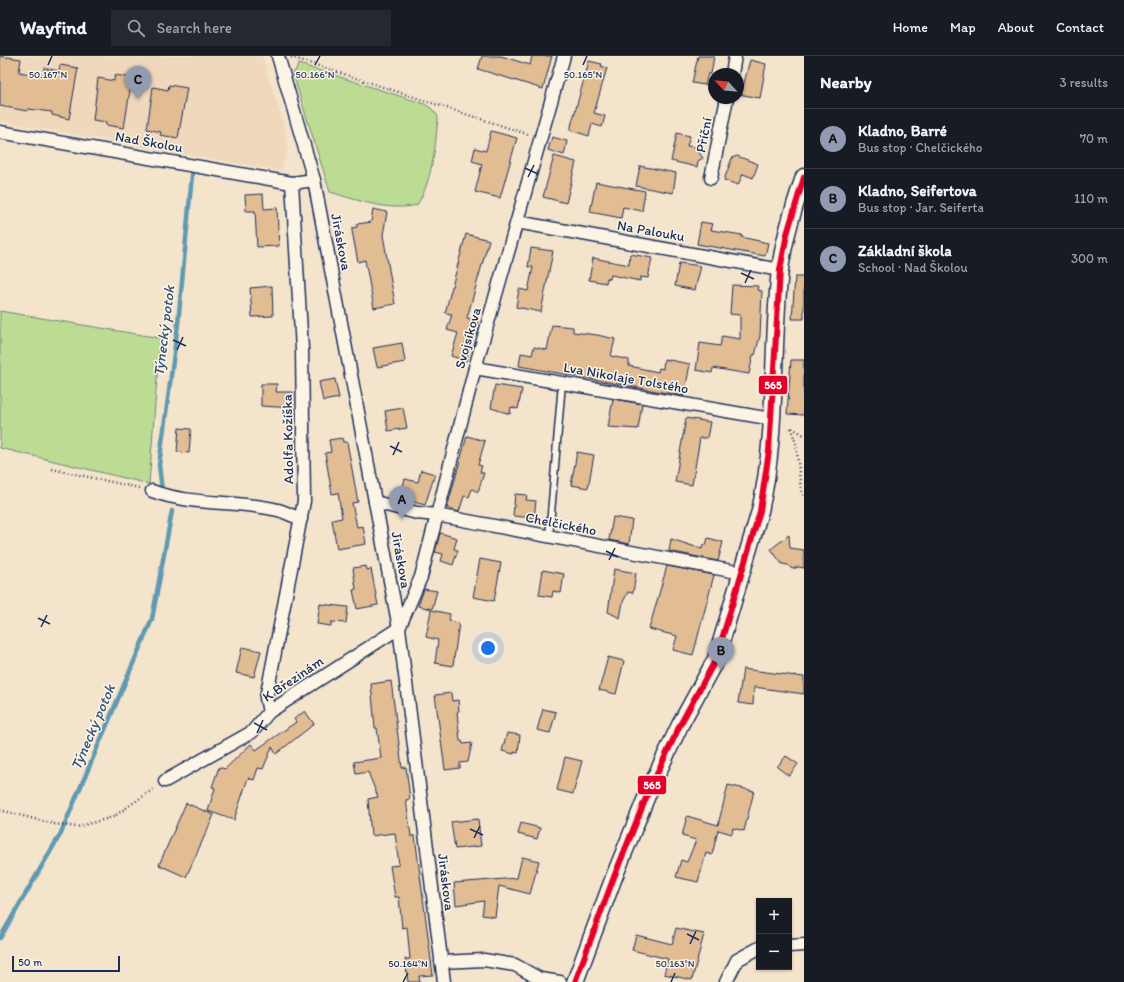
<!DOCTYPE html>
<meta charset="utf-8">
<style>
body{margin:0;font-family:Itim,sans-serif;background:#242831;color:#f1f3f6}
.controls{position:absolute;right:12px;bottom:12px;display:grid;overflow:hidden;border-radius:0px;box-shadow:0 1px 3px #0004}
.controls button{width:36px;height:36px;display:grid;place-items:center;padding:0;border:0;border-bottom:1px solid #363941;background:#171b24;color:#f1f3f6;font:20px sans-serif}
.compass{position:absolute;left:708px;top:12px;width:36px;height:36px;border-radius:50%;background:#171b24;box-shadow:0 1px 3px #0004;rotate:296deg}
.scale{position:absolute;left:12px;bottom:10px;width:108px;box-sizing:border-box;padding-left:4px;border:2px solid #1b2f5e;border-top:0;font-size:11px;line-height:14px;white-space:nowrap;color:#1b2f5e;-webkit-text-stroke:3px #fcf5e5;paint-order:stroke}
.you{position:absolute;left:488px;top:592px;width:14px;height:14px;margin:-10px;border:3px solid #fff;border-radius:50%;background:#1a73e8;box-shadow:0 0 0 6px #1a73e833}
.badge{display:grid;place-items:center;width:26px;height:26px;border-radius:50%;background:#919bb2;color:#111;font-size:13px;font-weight:700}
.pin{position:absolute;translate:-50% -33px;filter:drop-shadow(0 1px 2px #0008)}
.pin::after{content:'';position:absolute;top:21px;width:14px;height:12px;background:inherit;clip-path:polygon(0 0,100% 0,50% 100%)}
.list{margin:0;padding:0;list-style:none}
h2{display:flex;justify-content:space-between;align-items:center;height:52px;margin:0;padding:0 16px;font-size:17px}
h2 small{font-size:13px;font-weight:400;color:#9ea1a6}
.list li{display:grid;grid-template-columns:26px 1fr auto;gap:12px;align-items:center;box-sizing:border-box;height:60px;padding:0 16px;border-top:1px solid #363941}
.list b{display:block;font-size:15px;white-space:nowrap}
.list p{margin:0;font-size:13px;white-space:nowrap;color:#9ea1a6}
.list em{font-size:13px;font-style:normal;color:#9ea1a6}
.icon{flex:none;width:22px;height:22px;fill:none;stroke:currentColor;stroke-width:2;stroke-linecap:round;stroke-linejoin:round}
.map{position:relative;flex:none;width:804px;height:926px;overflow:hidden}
header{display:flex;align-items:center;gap:24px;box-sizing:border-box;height:56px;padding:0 20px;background:#171b24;border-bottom:1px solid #363941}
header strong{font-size:19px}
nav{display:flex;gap:22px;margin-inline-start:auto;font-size:14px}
.search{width:280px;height:36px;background:#242831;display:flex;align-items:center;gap:10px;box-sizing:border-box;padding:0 14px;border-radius:0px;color:#9ea1a6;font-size:15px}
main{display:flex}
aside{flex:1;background:#171b24}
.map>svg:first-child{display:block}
.built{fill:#efd8bb}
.green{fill:#bcdb93;stroke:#6c8578}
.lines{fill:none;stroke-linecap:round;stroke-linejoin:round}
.stream{stroke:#6199b2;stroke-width:4.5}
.building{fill:#e2bc93;stroke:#1b2f5e}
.lane-casing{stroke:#1b2f5e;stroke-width:9}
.street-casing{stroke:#1b2f5e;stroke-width:15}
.secondary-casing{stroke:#1b2f5e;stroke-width:19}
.path{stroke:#1b2f5e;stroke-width:2.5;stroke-dasharray:1 3;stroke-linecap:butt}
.lane{stroke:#fcf5e5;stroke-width:6}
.street{stroke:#fcf5e5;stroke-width:12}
.secondary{stroke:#fcf5e5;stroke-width:16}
.bus-1-casing{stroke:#fcf5e5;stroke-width:9}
.bus-1{stroke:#e4002b;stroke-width:6}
.ticks{fill:none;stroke:#1b2f5e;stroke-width:1.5}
.labels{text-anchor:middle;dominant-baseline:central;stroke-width:3;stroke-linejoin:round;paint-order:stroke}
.street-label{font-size:14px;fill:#1b2f5e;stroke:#fcf5e5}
.water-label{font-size:15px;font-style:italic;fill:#32527a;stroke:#fcf5e5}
.ticks-label{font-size:10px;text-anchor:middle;fill:#1b2f5e;stroke:#fcf5e5;stroke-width:3;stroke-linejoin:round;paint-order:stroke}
.line-badge{stroke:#fcf5e5;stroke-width:1.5}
.badge-label{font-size:11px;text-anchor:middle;font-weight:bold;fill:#fff}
</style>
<header>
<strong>Wayfind</strong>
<div class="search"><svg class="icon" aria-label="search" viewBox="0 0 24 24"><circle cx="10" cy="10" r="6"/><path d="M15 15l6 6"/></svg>Search here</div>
<nav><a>Home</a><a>Map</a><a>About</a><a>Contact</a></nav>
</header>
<main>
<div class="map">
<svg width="804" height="926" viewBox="0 0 804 926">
<rect width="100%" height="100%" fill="#f4e4cc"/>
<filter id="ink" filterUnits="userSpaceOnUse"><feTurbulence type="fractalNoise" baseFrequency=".025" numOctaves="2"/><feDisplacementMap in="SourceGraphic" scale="8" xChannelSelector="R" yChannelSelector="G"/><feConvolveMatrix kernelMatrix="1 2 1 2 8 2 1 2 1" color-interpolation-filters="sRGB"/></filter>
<g filter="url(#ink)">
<polygon class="built" points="0,0 262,0 286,76 287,96 281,115 0,65"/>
<g class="green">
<path d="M299 8 425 48 432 53 438 60C436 88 432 126 417 149 389 156 357 144 330 136L293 18Z"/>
<polygon points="0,255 160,282 149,428 0,392"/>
</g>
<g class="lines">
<g class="stream">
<polyline points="162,434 159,409 178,268 192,119"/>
<polyline points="0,882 61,777 152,563 172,455"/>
</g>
</g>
<g class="building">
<polygon points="0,0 21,3 19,16 43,20 44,12 59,15 60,9 78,12 69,63 52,59 52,56 28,53 27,55 0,50"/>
<polygon points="482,0 501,0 530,9 532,0 552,0 543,33 478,13"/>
<polygon points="698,0 714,0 711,18 708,18 705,29 692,27"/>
<polygon points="750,4 766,8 760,42 738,38 738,35 743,31"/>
<polygon points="589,5 602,8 601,10 607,12 594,57 605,60 602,71 592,68 589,80 570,74"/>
<polygon points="115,19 132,22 124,72 106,69 106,66 93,64 98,22 114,25"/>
<polygon points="169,29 187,32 178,82 160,79 161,76 147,73 153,31 168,34"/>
<polygon points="491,75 517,82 500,142 475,136 482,108 472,105 475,92 486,95"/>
<polygon points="677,77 690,80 687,90 695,91 703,102 698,105 697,111 671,105"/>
<polygon points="552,81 567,85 564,99 548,94"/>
<polygon points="554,100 576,106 566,147 543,141"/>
<polygon points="737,100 758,108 753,122 743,118 738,129 724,124 732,102"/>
<polygon points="640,110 676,117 673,137 636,130"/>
<polygon points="596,126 645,135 642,155 623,151 621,162 590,156"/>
<polygon points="263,138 264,153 277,152 279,190 257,191 255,155 246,155 245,139"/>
<polygon points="373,153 387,156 383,179 395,248 374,252 365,204 358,206 352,175 352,172 357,171 357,168 371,166"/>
<polygon points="701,166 713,168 711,174 742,179 741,181 768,187 765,200 697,188"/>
<polygon points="466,178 489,184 467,262 478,265 466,305 451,300 458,277 447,274 452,258 445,257"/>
<polygon points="531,192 553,195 541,256 516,251 519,233 528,235 533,211 528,211"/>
<polygon points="630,198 652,202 648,222 640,221 640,225 611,219 610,223 607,222 606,227 589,224 593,202 629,209"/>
<polygon points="679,207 701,210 695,234 675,230"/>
<polygon points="795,221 804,221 804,263 792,263"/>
<polygon points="732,229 758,230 757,234 762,235 760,280 755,299 753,299 749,318 713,312 712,317 696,314 700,287 720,290 722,280 740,283 740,259 730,258"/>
<polygon points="272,230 273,260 252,261 250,232"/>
<polygon points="552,269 573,271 573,276 597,279 615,283 611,300 629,304 629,310 658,316 659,312 663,313 664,303 690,308 684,340 519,310 521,297 532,299 534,291 547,294"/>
<polygon points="402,287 405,306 377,311 373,292"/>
<polygon points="791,304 804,304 804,359 787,358"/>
<polygon points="335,323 339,342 323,345 319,326"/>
<polygon points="261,328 277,328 276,336 293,336 293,352 261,350"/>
<polygon points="495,329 522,333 518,353 511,351 510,358 491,352"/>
<polygon points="613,343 642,348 638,373 608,371"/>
<polygon points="403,352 407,372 388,375 385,355"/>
<polygon points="686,362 710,366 707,382 700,382 692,429 675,426"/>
<polygon points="179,372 191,373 189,397 177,396"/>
<polygon points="467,380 485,385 478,409 482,410 480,416 484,417 478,436 472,433 469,441 464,440 459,456 447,452"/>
<polygon points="342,382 343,386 347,386 358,446 352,447 357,471 363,470 366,488 337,493 332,464 342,462 338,437 332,438 325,397 331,396 329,384"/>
<polygon points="577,396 594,399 588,432 571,429"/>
<polygon points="421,414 435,418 425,449 399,442 405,423 418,426"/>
<polygon points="515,438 527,439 526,444 536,445 534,462 513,460"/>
<polygon points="613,461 632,464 629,488 609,484"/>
<polygon points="440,477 457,482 454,493 458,494 453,509 441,505 443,498 435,496"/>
<polygon points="789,479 790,492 804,494 804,512 799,511 792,513 788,509 782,508 771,493"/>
<polygon points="708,482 723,486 718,505 669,495 671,483 702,493 703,488 706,489"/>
<polygon points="480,503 501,507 494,545 473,541"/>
<polygon points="366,510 367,514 371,513 378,549 357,553 353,534 356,533 353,512"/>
<polygon points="667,510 714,519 693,599 673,594 677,580 649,573"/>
<polygon points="614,513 636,517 633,537 628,536 623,546 620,562 608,556"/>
<polygon points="543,514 564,518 561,537 553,535 552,541 539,539"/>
<polygon points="424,533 437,535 432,553 418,550"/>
<polygon points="320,548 348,551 346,567 331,566 331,570 317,568"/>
<polygon points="431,554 450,558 449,565 459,567 453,610 435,607 438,584 426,581"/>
<polygon points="242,591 261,595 254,621 236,617"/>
<polygon points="608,601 624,605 616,638 599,634"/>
<polygon points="743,613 804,621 804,638 754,631 753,649 738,647"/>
<polygon points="391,625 402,712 406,711 410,743 406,744 411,780 415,780 433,919 419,920 420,926 408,926 405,903 410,903 407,871 402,872 399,841 395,841 390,810 399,809 395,777 371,780 368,743 378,741 368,716 356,718 354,706 381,702 377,672 375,672 371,628"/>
<polygon points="451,637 452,645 458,644 459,655 457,656 460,685 462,685 463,688 472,687 468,706 460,707 460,712 445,714 435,639"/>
<polygon points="543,653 556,656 550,677 537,674"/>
<polygon points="305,655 314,668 276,698 272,691 263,713 258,712 254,724 248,722 234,764 208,755 215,732 212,731 219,711 225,713 251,688 256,694 296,666 294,663"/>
<polygon points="507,677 520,679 518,697 514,696 514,698 502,695"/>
<polygon points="786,700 798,708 789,720 777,711"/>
<polygon points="565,701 582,705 573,738 557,734"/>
<polygon points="728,729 754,735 744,775 733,772 732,778 718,774 712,799 706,797 698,826 676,821 681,804 687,806 696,784 682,780 687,760 718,769"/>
<polygon points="186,747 214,759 186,821 159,809"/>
<polygon points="478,763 481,790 455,793 451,766"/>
<polygon points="521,767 540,772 537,783 518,778"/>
<polygon points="522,801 539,805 530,838 499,830 495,861 482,859 484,845 456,849 454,827 517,822"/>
<polygon points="676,872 704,878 692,924 664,918 668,903 632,894 636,879 672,888"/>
</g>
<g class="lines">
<defs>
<polyline id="lane" points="549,481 562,327"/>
<g id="street">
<polyline points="278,0 314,124 399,572 444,926"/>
<polyline points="732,18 735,0"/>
<polyline points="0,76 292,127"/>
<polyline points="711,122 727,42"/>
<polyline points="517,166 780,214"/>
<polyline points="475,312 772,363"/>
<path d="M152 435C192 450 236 444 278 454 285 456 293 460 301 463"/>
<polyline points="375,446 417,457 436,459 742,517"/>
<polyline points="269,656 266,642 270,622 304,445 302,293 292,127 314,124"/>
<polyline points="165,725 252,676 269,656 399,572 421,521 475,312 564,0"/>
<polyline points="789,890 804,889"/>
<polyline points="441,906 484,904 515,909 540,923 560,926"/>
<polyline points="726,926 737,904 759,892"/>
</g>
<path id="secondary" d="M575 926 614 821 648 737 680 669 716 603 760 455C778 376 771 294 780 214 784 182 794 151 804 121"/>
</defs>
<use href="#lane" class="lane-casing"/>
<use href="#street" class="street-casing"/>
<use href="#secondary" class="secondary-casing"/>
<g class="path">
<polyline points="291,1 530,79"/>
<polyline points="791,372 796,388 801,434 804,440"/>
<polyline points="792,372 804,379"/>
<polyline points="52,413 139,432"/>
<polyline points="0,754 54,768 77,771 113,761 155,732"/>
</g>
<use href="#lane" class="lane"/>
<use href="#street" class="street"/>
<use href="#secondary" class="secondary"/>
<defs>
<polyline id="bus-1" points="575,926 614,821 648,737 680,669 716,603 760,455 769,395 780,214 787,178 804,121"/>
</defs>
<use href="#bus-1" class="bus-1-casing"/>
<use href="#bus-1" class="bus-1"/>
</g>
</g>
<path class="ticks" d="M48 9 52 0M315 9 320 0M583 9 587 0M525 112 538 118M528 121 534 109M741 217 754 223M745 227 751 214M173 284 186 290M177 294 183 281M390 390 402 396M393 399 399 386M606 495 618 501M609 504 615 492M38 562 50 568M41 571 47 559M254 667 267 674M257 677 263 664M470 773 483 779M474 782 480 770M687 878 699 884M690 888 696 875M403 926 408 917M671 926 675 917"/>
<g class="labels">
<g class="street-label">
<text transform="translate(704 79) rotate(-79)">Příční</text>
<text transform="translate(149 86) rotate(10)">Nad Školou</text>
<text transform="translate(651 175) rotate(10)">Na Palouku</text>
<text transform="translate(341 186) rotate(79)">Jiráskova</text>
<text transform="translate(468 282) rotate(-74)">Svojsíkova</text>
<text transform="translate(626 322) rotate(10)">Lva Nikolaje Tolstého</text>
<text transform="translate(288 383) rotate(-91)">Adolfa Kožíška</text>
<text transform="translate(561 468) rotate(11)">Chelčického</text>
<text transform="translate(401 504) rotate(80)">Jiráskova</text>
<text transform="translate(293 623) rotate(-34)">K Březinám</text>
<text transform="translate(446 826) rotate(83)">Jiráskova</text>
</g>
<g class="water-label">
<text transform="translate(164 275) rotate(-83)">Týnecký potok</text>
<text transform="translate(93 671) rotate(-67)">Týnecký potok</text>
</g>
</g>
<g class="ticks-label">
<text x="48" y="22">50.167°N</text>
<text x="315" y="22">50.166°N</text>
<text x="583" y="22">50.165°N</text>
<text x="408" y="911">50.164°N</text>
<text x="675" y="911">50.163°N</text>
</g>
<g class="line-badge">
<rect x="758" y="319" width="30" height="20" rx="4" fill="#e4002b"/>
<rect x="637" y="719" width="30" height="20" rx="4" fill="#e4002b"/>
</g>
<g class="badge-label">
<text x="773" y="333">565</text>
<text x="652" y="733">565</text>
</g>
</svg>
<div class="controls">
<button>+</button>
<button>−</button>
</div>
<svg class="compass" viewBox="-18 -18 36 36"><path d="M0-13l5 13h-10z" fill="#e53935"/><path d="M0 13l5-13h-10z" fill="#9ea1a6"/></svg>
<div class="scale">50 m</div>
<div class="you"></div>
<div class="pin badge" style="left:402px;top:463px">A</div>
<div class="pin badge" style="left:721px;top:614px">B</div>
<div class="pin badge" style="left:138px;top:43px">C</div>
</div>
<aside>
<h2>Nearby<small>3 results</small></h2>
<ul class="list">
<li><span class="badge">A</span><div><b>Kladno, Barré</b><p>Bus stop · Chelčického</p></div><em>70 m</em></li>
<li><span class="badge">B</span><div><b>Kladno, Seifertova</b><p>Bus stop · Jar. Seiferta</p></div><em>110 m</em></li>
<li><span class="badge">C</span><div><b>Základní škola</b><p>School · Nad Školou</p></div><em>300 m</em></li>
</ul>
</aside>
</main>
